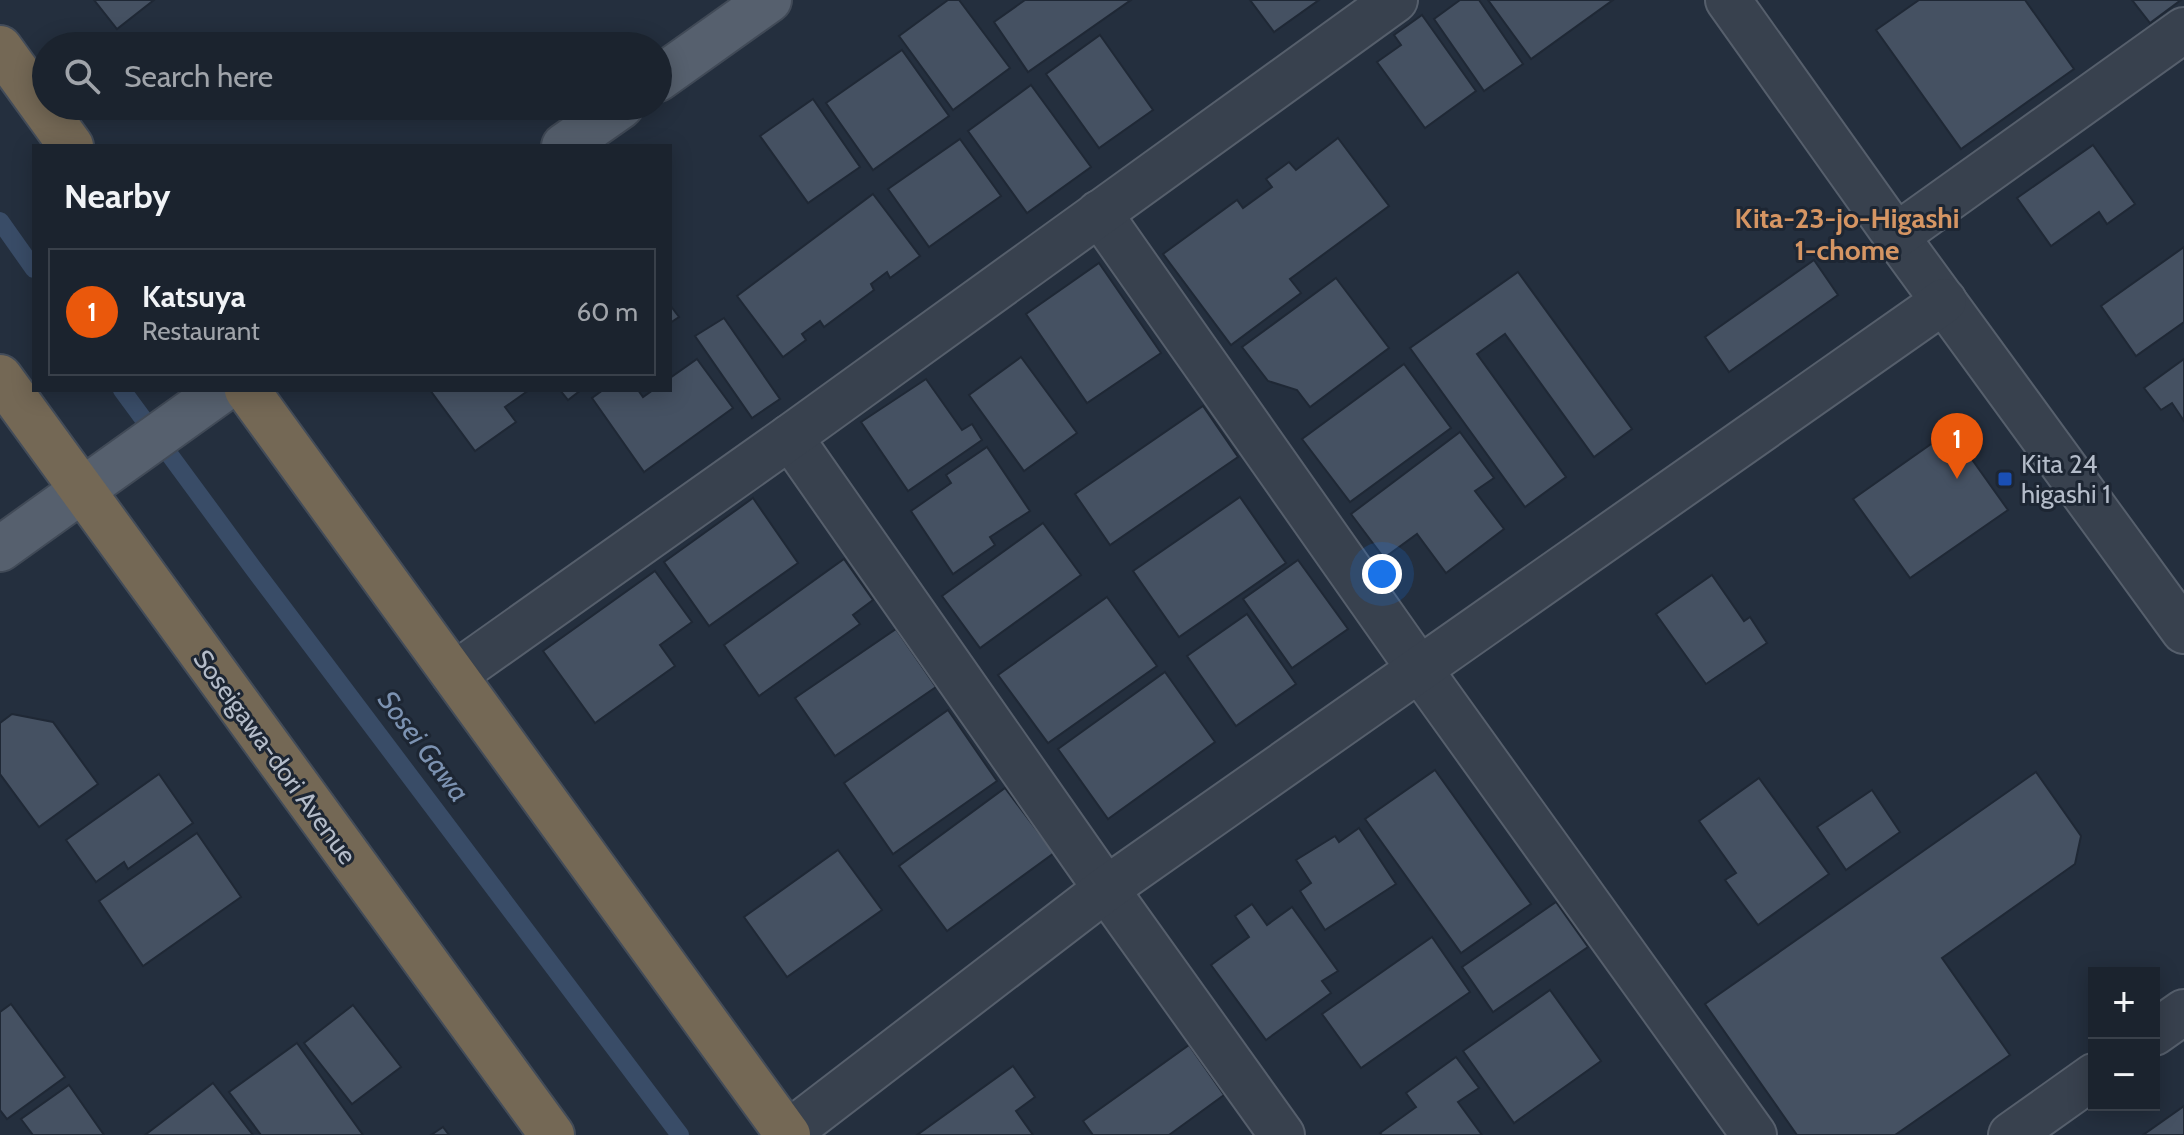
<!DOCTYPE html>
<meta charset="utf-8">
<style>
body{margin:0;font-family:Cabin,sans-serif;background:#242b36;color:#f1f3f6}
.controls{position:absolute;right:24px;bottom:24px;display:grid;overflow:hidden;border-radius:0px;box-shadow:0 4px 20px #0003}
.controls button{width:72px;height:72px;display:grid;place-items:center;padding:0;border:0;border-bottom:2px solid #39404a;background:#1b232e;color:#f1f3f6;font:40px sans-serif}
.you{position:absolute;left:1382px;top:574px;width:28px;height:28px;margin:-20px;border:6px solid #fff;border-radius:50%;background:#1a73e8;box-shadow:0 0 0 12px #1a73e833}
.badge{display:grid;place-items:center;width:52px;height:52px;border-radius:50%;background:#ea580c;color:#fff;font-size:26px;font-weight:700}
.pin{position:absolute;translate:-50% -66px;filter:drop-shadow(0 2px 4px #0008)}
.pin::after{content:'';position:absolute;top:42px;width:28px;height:24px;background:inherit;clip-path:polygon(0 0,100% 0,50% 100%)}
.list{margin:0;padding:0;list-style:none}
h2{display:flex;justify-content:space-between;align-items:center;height:104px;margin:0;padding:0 32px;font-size:34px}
h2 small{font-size:26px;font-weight:400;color:#a0a4aa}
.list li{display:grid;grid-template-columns:52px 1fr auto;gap:24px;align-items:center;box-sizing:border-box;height:128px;margin:0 16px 16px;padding:0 16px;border:2px solid #39404a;border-radius:0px}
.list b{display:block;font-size:30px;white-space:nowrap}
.list p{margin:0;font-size:26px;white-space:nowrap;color:#a0a4aa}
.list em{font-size:26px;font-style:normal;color:#a0a4aa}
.icon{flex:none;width:44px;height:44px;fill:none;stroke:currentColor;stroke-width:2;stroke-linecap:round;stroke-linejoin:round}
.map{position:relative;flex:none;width:2184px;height:1135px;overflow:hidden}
.search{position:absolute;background:#1b232e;box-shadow:0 4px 20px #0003;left:32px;top:32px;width:640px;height:88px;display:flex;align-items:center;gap:20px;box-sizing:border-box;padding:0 28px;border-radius:44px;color:#a0a4aa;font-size:30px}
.panel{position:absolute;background:#1b232e;box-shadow:0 4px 20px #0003;left:32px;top:144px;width:640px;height:248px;border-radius:0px}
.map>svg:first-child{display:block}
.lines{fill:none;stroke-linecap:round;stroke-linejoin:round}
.stream{stroke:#394c67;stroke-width:18}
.building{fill:#455162;stroke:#1f2835;stroke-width:2}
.minor-casing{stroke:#565f6c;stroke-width:48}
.major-casing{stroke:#414a57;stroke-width:48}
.highway-casing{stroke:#434c59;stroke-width:48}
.minor{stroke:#38414e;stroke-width:44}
.major{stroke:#56606e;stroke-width:44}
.highway{stroke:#746855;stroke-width:44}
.transit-dot{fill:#1a4fb4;stroke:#1d2633;stroke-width:3}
.labels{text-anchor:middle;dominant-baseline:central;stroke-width:6;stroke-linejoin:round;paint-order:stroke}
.poi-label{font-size:26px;fill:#b4bcc9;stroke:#1d2633;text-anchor:start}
.street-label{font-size:26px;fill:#b4bcc9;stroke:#1d2633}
.neighbourhood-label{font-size:28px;font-weight:bold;fill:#d59563;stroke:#1d2633}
.water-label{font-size:28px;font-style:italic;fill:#7c92b1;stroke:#1d2633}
</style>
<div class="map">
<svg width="2184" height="1135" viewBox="0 0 2184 1135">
<rect width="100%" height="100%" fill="#242f3e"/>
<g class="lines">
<g class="stream">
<polyline points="0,221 34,269"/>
<polyline points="122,390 253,568 680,1135"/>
</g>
</g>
<g class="building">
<polygon points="94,0 154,0 117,29"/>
<polygon points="948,0 959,0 1010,68 953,110 899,36"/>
<polygon points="1025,0 1131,0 1028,72 994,22"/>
<polygon points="1250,0 1319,0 1274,32"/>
<polygon points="1460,0 1479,0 1523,64 1484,91 1434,19"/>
<polygon points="1488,0 1613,0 1531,59"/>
<polygon points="1919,0 2025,0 2074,69 1961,149 1876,30"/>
<polygon points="2132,0 2181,0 2150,23"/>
<polygon points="1422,15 1476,91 1425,128 1377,62 1401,45 1394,35"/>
<polygon points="1100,35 1153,110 1099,148 1046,74"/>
<polygon points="902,50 949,116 873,170 826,103"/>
<polygon points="1031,85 1091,167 1027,213 968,131"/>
<polygon points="813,99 860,167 808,203 760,136"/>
<polygon points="1338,138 1389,206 1290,279 1301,293 1231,345 1163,254 1237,200 1243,208 1272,187 1266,179 1289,162 1296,170"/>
<polygon points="960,139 1001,196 929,247 888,189"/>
<polygon points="2093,145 2135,204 2107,224 2099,212 2051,246 2017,198"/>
<polygon points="873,194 920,256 890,278 887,272 871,284 874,290 824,327 820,321 802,334 806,340 783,357 737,296"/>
<polygon points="2184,247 2184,322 2136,356 2101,306"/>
<polygon points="1814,260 1838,295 1729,372 1705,337"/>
<polygon points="1099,263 1161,353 1087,403 1026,314"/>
<polygon points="1518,272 1632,429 1594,457 1505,334 1477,354 1566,477 1525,507 1410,348"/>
<polygon points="1336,278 1389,348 1310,407 1297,390 1268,381 1242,347"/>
<polygon points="670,305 679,317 670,323"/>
<polygon points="724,318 780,399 752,418 695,336"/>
<polygon points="1021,357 1077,433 1024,471 969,395"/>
<polygon points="697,359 733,408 644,472 592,398 603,390 638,390 643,397 653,390 670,390 670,378"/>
<polygon points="2184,359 2184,421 2172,403 2161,410 2144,388"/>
<polygon points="1404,364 1451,428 1350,502 1302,439"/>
<polygon points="926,379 962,430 972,424 982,440 908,491 861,422"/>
<polygon points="430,390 529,390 505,407 516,422 475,451"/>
<polygon points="560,390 581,390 568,400"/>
<polygon points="1203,406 1238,457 1110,545 1075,494"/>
<polygon points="1951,430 2008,510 1910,578 1853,499"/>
<polygon points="1460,432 1494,478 1475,491 1504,529 1446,573 1417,534 1384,558 1351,514"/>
<polygon points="987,447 1030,511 990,537 995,545 953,574 911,511 951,483 946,475"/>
<polygon points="1240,497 1286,563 1179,637 1133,571"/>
<polygon points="753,498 798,563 709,626 664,562"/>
<polygon points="1043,523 1081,575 980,648 942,596"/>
<polygon points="844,559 873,600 853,615 860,624 759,696 724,645"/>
<polygon points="1298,560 1348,629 1292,668 1243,599"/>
<polygon points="655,571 692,622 660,645 675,666 595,723 543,651"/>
<polygon points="1712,575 1744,621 1750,617 1767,643 1706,684 1656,614"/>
<polygon points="1107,597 1157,666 1048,743 998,675"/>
<polygon points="1247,614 1296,684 1236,726 1187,656"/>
<polygon points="896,629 936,687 835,756 795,698"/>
<polygon points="1165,672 1215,742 1108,819 1058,749"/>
<polygon points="948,710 997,781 893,854 844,783"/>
<polygon points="12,714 53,722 98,784 39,827 0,774 0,723"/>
<polygon points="1435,770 1531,904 1461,953 1365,819"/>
<polygon points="2036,772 2081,836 2075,864 1942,958 2010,1055 1895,1135 1797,1135 1705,1004"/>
<polygon points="159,774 193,823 128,869 124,862 96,882 66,840"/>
<polygon points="1759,778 1829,874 1758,925 1725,880 1736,873 1699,821"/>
<polygon points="1005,788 1054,853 947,931 899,866"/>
<polygon points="1872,790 1900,832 1846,870 1817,827"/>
<polygon points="1359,828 1396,884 1325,930 1300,891 1311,883 1296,860 1335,836 1339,842"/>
<polygon points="197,833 241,897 143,966 99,901"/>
<polygon points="838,850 882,910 787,977 744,917"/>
<polygon points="1556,902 1588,947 1493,1012 1462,967"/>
<polygon points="1252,904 1267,925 1292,907 1338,971 1322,981 1331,993 1266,1040 1211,965 1249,937 1235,916"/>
<polygon points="1432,937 1470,992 1361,1068 1322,1014"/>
<polygon points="1550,990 1601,1061 1514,1123 1463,1051"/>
<polygon points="11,1004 65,1077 7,1119 0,1110 0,1012"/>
<polygon points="353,1005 401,1067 352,1104 304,1043"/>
<polygon points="297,1043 363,1135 261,1135 229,1092"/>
<polygon points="1189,1045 1224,1095 1169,1135 1093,1135 1083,1121"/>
<polygon points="1456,1057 1479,1088 1458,1102 1482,1135 1382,1135 1380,1133 1416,1107 1406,1093"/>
<polygon points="1013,1066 1035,1097 1016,1111 1033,1135 917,1135"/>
<polygon points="213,1083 253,1135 145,1135"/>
<polygon points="69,1085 104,1135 33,1135 21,1119"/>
<polygon points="2184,1106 2184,1135 2143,1135"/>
<polygon points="443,1127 449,1135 431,1135"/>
</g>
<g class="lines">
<defs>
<g id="minor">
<polyline points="1728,0 1896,236 2184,631"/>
<polyline points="1099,213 1420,670 1754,1135"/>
<polyline points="1896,236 2184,30"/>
<polyline points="790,437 1106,889 1282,1135"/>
<polyline points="454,675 790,437 1395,0"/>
<polyline points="2154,1033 2184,1012"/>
<polyline points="787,1134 1106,889 1944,301"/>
<polyline points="2011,1135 2094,1076"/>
</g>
<g id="major">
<polyline points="658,79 769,0"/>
<polyline points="564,146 621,106"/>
<polyline points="0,549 222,390"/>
</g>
<g id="highway">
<polyline points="0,48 71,146"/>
<polyline points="0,377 552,1135"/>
<polyline points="247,390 788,1135"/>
</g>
</defs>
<use href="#minor" class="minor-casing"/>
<use href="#major" class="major-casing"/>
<use href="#highway" class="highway-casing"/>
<use href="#minor" class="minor"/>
<use href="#major" class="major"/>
<use href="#highway" class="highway"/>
</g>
<rect class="transit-dot" x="1997" y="471" width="16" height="16" rx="4"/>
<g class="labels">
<g class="poi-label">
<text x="2021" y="464">Kita 24<tspan x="2021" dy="30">higashi 1</tspan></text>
</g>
<g class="street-label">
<text transform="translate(275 757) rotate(54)">Soseigawa-dori Avenue</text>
</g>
<g class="neighbourhood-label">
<text x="1847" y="218">Kita-23-jo-Higashi<tspan x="1847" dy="32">1-chome</tspan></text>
</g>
<g class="water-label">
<text transform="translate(424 746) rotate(53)">Sosei Gawa</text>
</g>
</g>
</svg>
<div class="controls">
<button>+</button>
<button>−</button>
</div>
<div class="you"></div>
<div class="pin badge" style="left:1957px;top:479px">1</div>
<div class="search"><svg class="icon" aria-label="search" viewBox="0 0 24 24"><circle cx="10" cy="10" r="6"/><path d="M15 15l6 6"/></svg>Search here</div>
<section class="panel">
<h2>Nearby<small></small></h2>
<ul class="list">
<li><span class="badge">1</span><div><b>Katsuya</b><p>Restaurant</p></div><em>60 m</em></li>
</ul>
</section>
</div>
